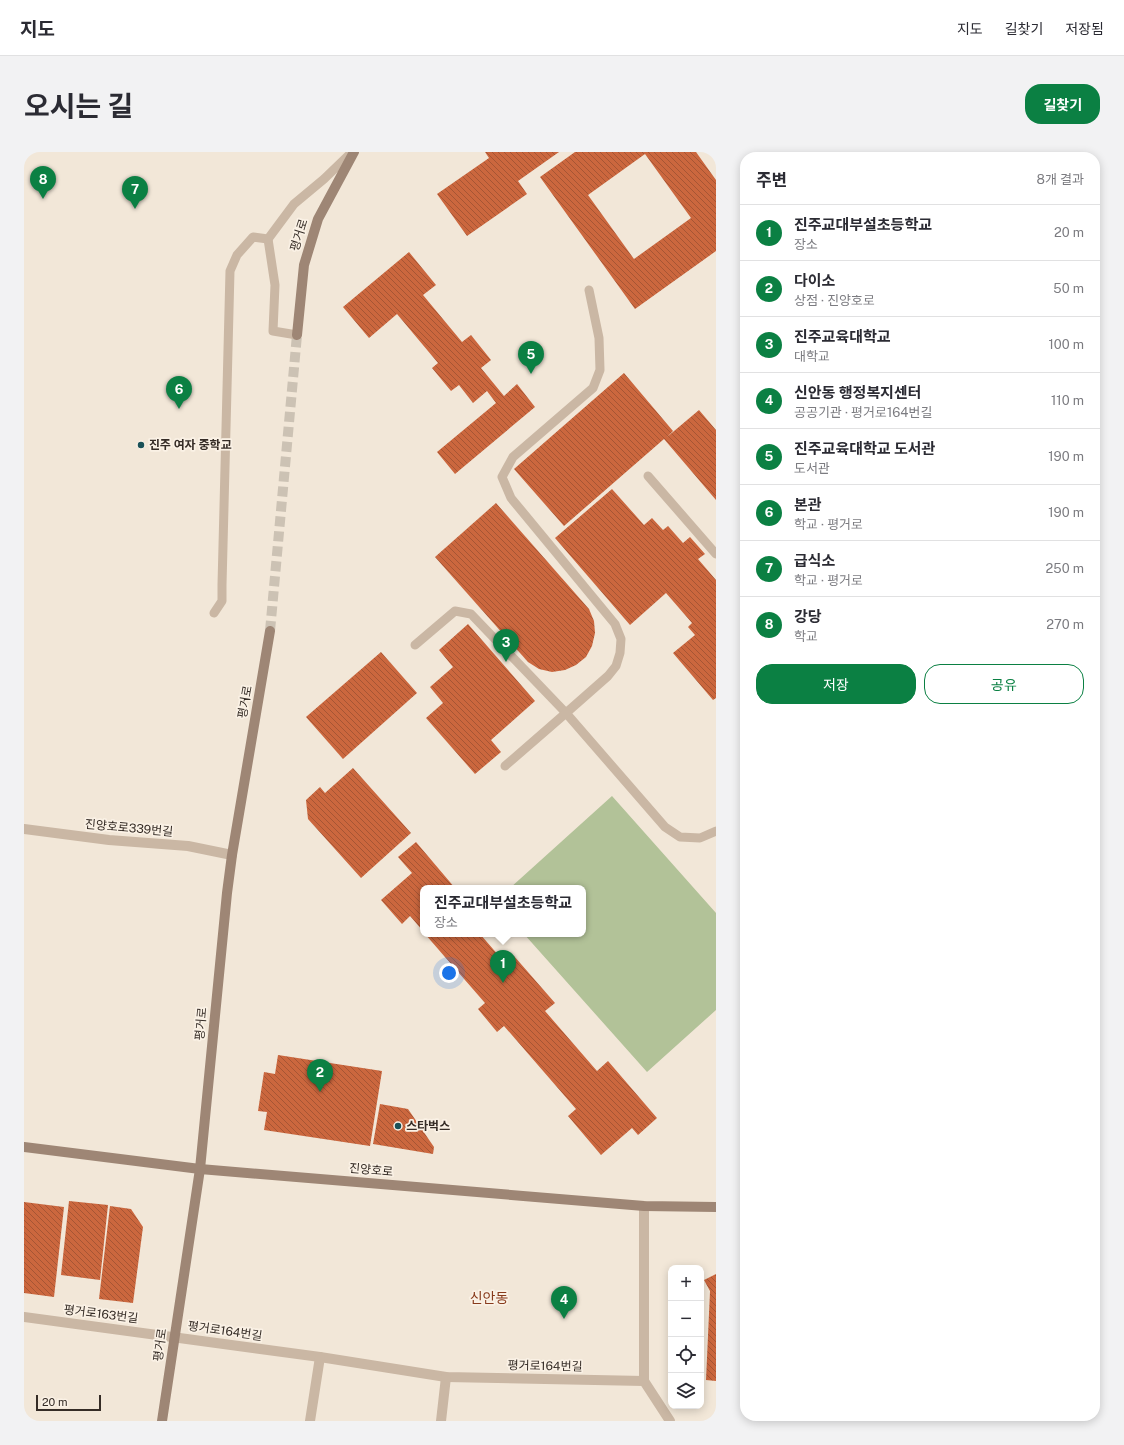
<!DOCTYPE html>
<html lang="ko">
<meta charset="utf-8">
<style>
body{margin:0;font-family:"Public Sans","Noto Sans KR",sans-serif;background:#f2f2f3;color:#2b2b33}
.controls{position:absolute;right:12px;bottom:12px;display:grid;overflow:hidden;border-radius:8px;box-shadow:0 2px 10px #0003}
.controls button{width:36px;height:36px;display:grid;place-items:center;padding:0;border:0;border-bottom:1px solid #e1e1e2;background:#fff;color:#2b2b33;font:20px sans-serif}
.scale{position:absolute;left:12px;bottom:10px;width:65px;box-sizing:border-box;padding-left:4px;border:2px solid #352c26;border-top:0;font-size:11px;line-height:14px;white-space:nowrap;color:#352c26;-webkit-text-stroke:3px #faf1e5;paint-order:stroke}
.you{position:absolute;left:425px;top:821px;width:14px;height:14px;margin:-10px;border:3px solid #fff;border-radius:50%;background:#1a73e8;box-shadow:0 0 0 6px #1a73e833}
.badge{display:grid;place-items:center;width:26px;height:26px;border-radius:50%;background:#0b8043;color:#fff;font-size:13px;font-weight:700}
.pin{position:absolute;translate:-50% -33px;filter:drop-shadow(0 1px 2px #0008)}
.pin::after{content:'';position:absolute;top:21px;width:14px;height:12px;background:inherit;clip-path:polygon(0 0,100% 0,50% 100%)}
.popup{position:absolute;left:396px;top:733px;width:166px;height:52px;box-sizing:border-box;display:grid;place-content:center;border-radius:8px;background:#fff;filter:drop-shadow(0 1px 3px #0005);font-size:13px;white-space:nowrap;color:#7c7c81}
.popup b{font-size:15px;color:#2b2b33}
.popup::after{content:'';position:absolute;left:50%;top:100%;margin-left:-8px;border:8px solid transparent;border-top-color:#fff}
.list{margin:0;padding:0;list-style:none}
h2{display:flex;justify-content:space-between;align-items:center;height:52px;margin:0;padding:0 16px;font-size:17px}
h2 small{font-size:13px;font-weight:400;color:#7c7c81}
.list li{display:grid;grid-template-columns:26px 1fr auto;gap:12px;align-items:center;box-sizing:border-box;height:56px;padding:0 16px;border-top:1px solid #e1e1e2}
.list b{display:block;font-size:15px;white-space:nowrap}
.list p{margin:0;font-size:13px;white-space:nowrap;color:#7c7c81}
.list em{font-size:13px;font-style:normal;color:#7c7c81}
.actions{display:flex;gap:8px;padding:12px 16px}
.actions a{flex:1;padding:9px 0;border:1px solid #0b8043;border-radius:16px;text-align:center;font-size:14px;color:#0b8043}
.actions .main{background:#0b8043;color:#fff}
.icon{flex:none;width:22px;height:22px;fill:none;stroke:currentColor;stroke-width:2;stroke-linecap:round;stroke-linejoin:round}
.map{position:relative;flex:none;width:692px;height:1269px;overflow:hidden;border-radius:16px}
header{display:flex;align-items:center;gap:24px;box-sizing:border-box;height:56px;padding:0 20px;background:#fff;border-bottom:1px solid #e1e1e2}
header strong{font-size:19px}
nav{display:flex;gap:22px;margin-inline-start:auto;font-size:14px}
.intro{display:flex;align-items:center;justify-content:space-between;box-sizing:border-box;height:96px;padding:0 24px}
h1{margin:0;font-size:28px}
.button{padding:10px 18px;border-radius:16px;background:#0b8043;color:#fff;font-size:14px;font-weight:700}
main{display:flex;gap:24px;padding:0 24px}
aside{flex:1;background:#fff;border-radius:16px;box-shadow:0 2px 10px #0003}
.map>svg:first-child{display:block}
.garden{fill:#b2c298}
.building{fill:url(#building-back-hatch);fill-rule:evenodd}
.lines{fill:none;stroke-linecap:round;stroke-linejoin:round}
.secondary-tunnel{stroke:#ccc2b4;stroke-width:10;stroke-dasharray:10 5;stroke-linecap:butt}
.lane{stroke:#cab7a4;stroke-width:9}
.street{stroke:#cab7a4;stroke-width:10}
.secondary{stroke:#9e8675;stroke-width:10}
.poi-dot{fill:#1a5158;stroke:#faf1e5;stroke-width:1.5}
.labels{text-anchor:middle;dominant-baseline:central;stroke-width:3.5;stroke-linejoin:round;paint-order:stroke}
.street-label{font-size:12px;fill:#352c26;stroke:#faf1e5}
.poi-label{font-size:12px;font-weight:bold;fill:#352c26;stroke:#faf1e5;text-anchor:start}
.quarter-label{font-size:14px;fill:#883b1c;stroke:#faf1e5}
</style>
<header>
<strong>지도</strong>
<nav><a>지도</a><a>길찾기</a><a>저장됨</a></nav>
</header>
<div class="intro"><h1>오시는 길</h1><a class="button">길찾기</a></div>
<main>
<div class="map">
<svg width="692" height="1269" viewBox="0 0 692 1269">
<defs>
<pattern id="building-back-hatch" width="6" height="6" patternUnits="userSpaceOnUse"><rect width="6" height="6" fill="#cb673e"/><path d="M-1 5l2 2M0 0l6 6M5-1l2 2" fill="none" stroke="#a65534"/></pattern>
</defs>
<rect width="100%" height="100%" fill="#f2e7d8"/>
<polygon class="garden" points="588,644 692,761 692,858 623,920 500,782 559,782 559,736 486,736"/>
<g class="building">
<polygon points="461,0 535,0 494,29 503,42 443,84 413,42 465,6"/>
<path d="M551 0H672L692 28V99L611 157 516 25ZM621 2 667 66 610 107 564 43Z"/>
<polygon points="385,100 412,133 399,143 438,190 447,183 467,208 457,216 480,244 493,232 511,255 431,322 413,300 472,251 463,239 449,251 435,233 427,239 408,216 414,211 373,162 345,186 319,155"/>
<polygon points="600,221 649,279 643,285 675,258 692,278 692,348 640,287 540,374 490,317"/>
<polygon points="588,337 620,373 628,366 639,378 644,374 659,391 666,385 681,402 674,407 692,428 692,546 689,548 649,501 671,483 664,475 668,471 642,441 606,473 531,386"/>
<polygon points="472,351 565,457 570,469 571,481 568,494 562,505 552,513 541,518 528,520 515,517 504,510 411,405"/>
<polygon points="444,472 511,549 467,588 477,600 451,622 402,566 419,551 406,535 429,515 415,498"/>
<polygon points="357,500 393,541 319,607 282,565"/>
<polygon points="329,616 387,681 337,726 284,667 282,648 296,635 301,641"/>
<polygon points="392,690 431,736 399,736 399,779 386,764 378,772 357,748 388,721 374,705"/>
<polygon points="401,782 456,782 482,812 490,804 531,851 521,859 573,919 584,909 633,966 614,983 608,976 577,1003 544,964 552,957 480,874 473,880 454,857 461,851"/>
<polygon points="254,903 358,919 346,994 240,978 243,960 234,959 240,920 251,922"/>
<polygon points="356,952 384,957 410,995 409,1002 349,992"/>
<polygon points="45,1049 84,1053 76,1128 37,1123"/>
<polygon points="0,1050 40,1055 30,1145 0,1141"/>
<polygon points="86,1054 107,1057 119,1075 109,1151 75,1147"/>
<polygon points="692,1122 692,1229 682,1228 686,1139 680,1128"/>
</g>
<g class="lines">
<polyline class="secondary-tunnel" points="246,479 273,183"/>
<g class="lane">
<polyline points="244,87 251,133 249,179 273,183"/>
<polyline points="624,324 692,402"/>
<polyline points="190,461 198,449 198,433 206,119 213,103 229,85 244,87 270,52 300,27 328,0"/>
<polyline points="391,493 431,459 447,462 542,561 584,524 592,514 596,501 597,487 591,472 487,346 478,325 489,305 569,236 576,218 575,186 565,138"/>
<polyline points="481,614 542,561 641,675 656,685 676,686 692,679"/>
</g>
<g class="street">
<polyline points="0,677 85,688 164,694 208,703"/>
<polyline points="620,1054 620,1229 646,1269"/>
<polyline points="0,1165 296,1205 422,1225 620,1229"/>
<polyline points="286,1269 296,1205"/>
<polyline points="417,1269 422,1225"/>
</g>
<g class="secondary">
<polyline points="273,183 280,113 294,67 330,0"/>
<polyline points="0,995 176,1017 620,1054 692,1055"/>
<polyline points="138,1269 176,1017 203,741 208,703 246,479"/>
</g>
</g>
<g class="poi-dot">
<circle cx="117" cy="293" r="4"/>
<circle cx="374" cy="974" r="4"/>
</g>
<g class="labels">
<g class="street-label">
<text transform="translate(275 83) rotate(-73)">평거로</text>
<text transform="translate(221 550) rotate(-80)">평거로</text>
<text transform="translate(105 676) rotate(5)">진양호로339번길</text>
<text transform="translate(177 872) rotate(-85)">평거로</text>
<text transform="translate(347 1018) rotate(5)">진양호로</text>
<text transform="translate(77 1162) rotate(7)">평거로163번길</text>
<text transform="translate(201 1179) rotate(8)">평거로164번길</text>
<text transform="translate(136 1193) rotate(-82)">평거로</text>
<text transform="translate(521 1214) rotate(1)">평거로164번길</text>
</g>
<g class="poi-label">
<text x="125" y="293">진주 여자 중학교</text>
<text x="382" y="974">스타벅스</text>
</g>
<g class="quarter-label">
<text x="465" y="1146">신안동</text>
</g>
</g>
</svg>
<div class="controls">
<button>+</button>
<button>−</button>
<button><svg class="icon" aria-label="locate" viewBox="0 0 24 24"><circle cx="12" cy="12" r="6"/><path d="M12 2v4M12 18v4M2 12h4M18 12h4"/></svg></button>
<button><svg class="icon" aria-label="layers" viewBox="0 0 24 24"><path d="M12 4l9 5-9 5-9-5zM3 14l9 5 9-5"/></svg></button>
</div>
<div class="scale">20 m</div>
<div class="you"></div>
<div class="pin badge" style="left:479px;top:831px">1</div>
<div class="popup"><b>진주교대부설초등학교</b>장소</div>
<div class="pin badge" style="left:296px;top:940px">2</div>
<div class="pin badge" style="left:482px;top:510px">3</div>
<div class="pin badge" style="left:540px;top:1167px">4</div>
<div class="pin badge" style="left:507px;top:222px">5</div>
<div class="pin badge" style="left:155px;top:257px">6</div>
<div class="pin badge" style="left:111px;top:57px">7</div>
<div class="pin badge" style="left:19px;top:47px">8</div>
</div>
<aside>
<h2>주변<small>8개 결과</small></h2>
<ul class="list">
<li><span class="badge">1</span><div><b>진주교대부설초등학교</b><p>장소</p></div><em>20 m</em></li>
<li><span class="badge">2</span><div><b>다이소</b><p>상점 · 진양호로</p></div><em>50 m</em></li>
<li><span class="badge">3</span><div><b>진주교육대학교</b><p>대학교</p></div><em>100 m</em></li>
<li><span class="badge">4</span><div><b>신안동 행정복지센터</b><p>공공기관 · 평거로164번길</p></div><em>110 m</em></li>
<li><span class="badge">5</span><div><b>진주교육대학교 도서관</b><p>도서관</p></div><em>190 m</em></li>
<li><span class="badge">6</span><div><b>본관</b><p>학교 · 평거로</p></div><em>190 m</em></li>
<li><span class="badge">7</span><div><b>급식소</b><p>학교 · 평거로</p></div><em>250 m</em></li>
<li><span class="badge">8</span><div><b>강당</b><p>학교</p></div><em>270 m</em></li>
</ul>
<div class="actions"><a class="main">저장</a><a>공유</a></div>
</aside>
</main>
